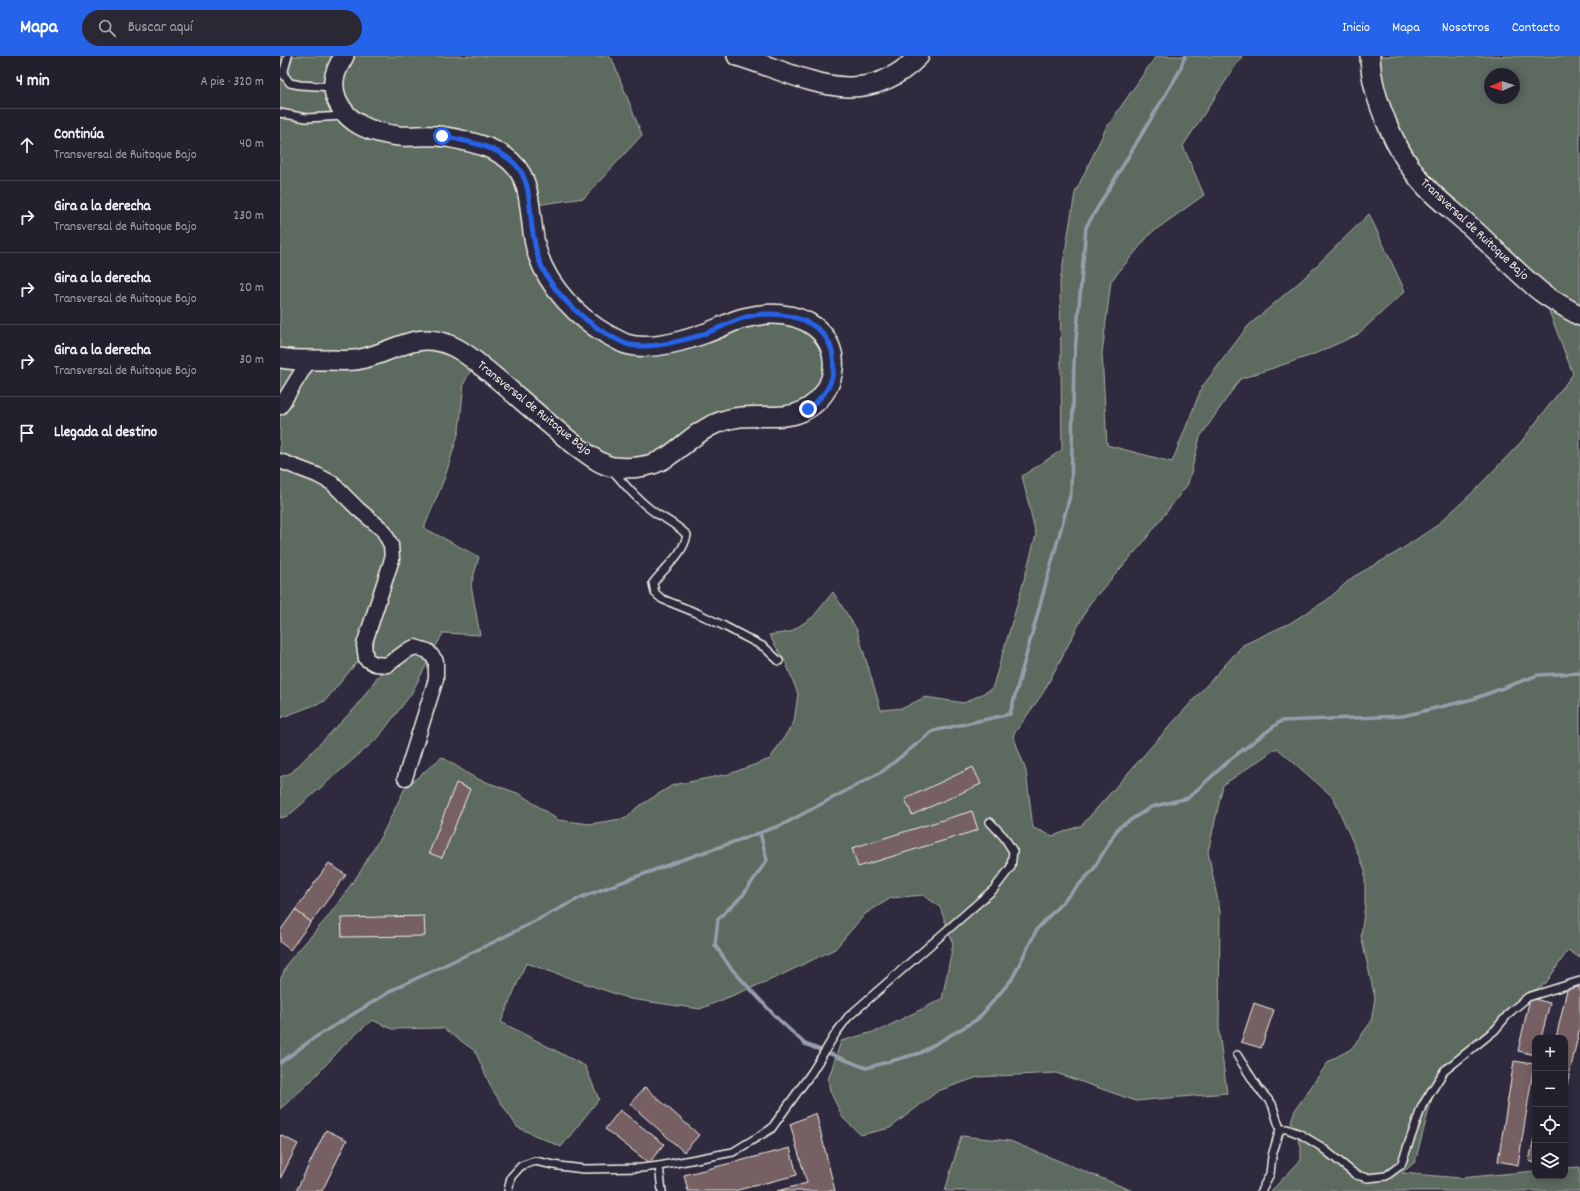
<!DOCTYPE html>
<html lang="es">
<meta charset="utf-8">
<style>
body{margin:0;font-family:Dekko,sans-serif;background:#2b2836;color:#f1f3f6}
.controls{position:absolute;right:12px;bottom:12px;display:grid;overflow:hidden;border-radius:8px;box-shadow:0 2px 10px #0003}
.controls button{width:36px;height:36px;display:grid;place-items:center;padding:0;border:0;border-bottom:1px solid #403e4a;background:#23202e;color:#f1f3f6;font:20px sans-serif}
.compass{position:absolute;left:1204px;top:12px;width:36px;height:36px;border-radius:50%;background:#23202e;box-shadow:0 2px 10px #0003;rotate:267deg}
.stop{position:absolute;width:12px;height:12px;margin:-9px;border:3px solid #2563eb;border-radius:50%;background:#fff}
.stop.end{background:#2563eb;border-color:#fff;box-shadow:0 1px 4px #0008}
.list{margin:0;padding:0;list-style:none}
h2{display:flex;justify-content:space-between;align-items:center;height:52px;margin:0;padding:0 16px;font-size:17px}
h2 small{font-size:13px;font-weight:400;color:#a3a3aa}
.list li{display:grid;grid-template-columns:26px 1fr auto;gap:12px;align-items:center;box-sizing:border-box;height:72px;padding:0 16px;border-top:1px solid #403e4a}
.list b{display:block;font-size:15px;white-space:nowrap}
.list p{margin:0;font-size:13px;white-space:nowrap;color:#a3a3aa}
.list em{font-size:13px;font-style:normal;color:#a3a3aa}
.icon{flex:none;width:22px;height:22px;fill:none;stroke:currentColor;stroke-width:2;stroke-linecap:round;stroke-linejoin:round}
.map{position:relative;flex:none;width:1300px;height:1135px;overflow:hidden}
header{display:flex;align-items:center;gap:24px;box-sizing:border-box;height:56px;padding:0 20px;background:#2563eb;color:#fff}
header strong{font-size:19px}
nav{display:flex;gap:22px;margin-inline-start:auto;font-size:14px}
.search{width:280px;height:36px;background:#2b2836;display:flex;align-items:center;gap:10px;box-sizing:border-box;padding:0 14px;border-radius:22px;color:#a3a3aa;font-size:15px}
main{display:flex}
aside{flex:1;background:#23202e}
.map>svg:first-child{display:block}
.green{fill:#5d6b61;stroke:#a8aea4;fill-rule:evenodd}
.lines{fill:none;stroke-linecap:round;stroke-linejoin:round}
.stream{stroke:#959eaa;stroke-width:3.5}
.building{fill:#766164;stroke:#f4f1e8}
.lane-casing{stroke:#f4f1e8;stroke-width:10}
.street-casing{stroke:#f4f1e8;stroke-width:17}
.secondary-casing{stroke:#f4f1e8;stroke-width:22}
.lane{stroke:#2f2a3d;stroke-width:7}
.street{stroke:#2f2a3d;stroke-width:14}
.secondary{stroke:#2f2a3d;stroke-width:19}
.route{stroke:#2563eb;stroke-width:5}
.labels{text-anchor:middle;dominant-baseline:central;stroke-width:3;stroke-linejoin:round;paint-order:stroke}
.street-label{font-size:13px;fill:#f4f1e8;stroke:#2f2a3d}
</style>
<header>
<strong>Mapa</strong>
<div class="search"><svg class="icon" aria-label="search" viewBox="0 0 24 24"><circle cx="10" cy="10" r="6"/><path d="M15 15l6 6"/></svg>Buscar aquí</div>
<nav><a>Inicio</a><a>Mapa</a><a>Nosotros</a><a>Contacto</a></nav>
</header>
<main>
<aside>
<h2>4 min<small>A pie · 320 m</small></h2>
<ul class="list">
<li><svg class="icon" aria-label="ahead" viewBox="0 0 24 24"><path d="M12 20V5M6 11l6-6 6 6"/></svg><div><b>Continúa</b><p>Transversal de Ruitoque Bajo</p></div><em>40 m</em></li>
<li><svg class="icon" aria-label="right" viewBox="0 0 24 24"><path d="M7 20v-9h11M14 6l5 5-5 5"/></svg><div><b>Gira a la derecha</b><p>Transversal de Ruitoque Bajo</p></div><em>230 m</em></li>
<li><svg class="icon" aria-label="right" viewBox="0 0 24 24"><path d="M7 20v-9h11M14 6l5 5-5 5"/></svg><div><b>Gira a la derecha</b><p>Transversal de Ruitoque Bajo</p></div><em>20 m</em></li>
<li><svg class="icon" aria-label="right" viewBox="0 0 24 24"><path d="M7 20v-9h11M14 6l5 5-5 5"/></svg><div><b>Gira a la derecha</b><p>Transversal de Ruitoque Bajo</p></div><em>30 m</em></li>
<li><svg class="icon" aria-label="arrive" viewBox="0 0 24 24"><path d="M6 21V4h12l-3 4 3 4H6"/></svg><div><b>Llegada al destino</b></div></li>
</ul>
</aside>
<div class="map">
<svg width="1300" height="1135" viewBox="0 0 1300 1135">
<rect width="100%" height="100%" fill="#2f2a3d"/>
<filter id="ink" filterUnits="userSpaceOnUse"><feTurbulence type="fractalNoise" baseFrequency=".025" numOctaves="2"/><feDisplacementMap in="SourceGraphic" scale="8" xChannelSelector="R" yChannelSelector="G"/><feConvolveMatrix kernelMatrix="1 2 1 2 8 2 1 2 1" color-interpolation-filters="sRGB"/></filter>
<g filter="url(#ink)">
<g class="green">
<polygon points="0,0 328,0 332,3 362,79 304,142 249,150 269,223 347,286 516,260 553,302 527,350 469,357 388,397 327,407 196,304 184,327 179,375 165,421 144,472 199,501 191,529 200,579 163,577 131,638 98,682 8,760 0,762 0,721 11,717 76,651 103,613 78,605 45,645 0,662"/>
<path d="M876 0H962L903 90 924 139 871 177 831 225 822 298 827 389 892 406 922 331 968 270 1024 222 1089 158 1125 235 1077 279 1032 299 960 323 920 381 908 428 862 488 810 547 763 637 733 679 746 715 753 772 773 780 802 769 879 682 963 589 1010 567 1047 544 1073 521 1119 495 1156 470 1191 438 1241 386 1293 318 1261 234 1127 109 1090 0H1300V902L1288 894 1266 927 1247 939 1233 960 1181 1001 1154 1035 1135 1106 1122 1117 1180 1122 1255 1115V1120H1285V1112L1300 1111V1135H991L1021 1104V1090L1011 1065 1015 1054 1049 1005 1071 993 1091 966 1095 942 1081 880 1085 849V814L1053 741 997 692 943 729 928 796 940 855 939 976 947 1037 856 1045 776 1017 698 1021 658 1035 610 1072 581 1079 563 1062 550 1035 548 1024 561 985 600 974 662 943 673 888 660 851 643 839 611 842 585 858 555 893 495 922 420 953 350 943 246 907 221 966 305 1010 319 1043 281 1091 237 1071 212 1033 195 995 163 972 112 973 92 964 67 986 29 1027 0 1053V924L9 905 47 862 80 816 104 775 125 732 162 701 195 722 240 738 278 764 310 768 347 762 356 752 393 729 449 718 490 703 514 666 518 638 506 607 489 579 510 576 533 561 553 536 577 574 601 654 623 652 645 641 684 647 712 633 738 546 756 479 742 420 782 394 780 226 795 137 826 72ZM1210 18H1234V42H1210Z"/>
<polygon points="681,1080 730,1085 853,1135 665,1135"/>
</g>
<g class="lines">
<g class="stream">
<polyline points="480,777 487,804 463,839 438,863 435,889 450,911 495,960 525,988 586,1012 640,997 698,963 732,923 757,873 813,814 838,772 871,751 908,742 952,702 1001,665 1123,660 1193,643 1258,619 1300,617"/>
<polyline points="0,1007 34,982 116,932 214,886 302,841 396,806 502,769 603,715 653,675 730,658 791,436 794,307 806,171 899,16 905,0"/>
</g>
</g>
<g class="building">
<polygon points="693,711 701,728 632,759 625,743"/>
<polygon points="176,727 190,733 162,802 149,797"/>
<polygon points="692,755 698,774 578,811 572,792"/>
<polygon points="49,807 66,819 31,866 15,854"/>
<polygon points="15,854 31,866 10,894 0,886 0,875"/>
<polygon points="144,860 145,880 62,881 61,862"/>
<polygon points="1288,929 1300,932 1300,971 1285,1038 1285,982 1276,982"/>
<polygon points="1250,942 1270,947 1261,982 1255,982 1255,999 1238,995"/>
<polygon points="974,947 994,954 981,992 961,986"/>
<polygon points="1234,1005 1254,1008 1238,1109 1218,1105"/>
<polygon points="365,1031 419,1079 404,1096 350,1048"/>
<polygon points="340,1054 384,1088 369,1107 325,1073"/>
<polygon points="536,1057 555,1135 497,1135 527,1127 510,1068"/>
<polygon points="46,1074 67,1084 42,1135 16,1135"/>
<polygon points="1255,1077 1255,1107 1249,1105"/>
<polygon points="0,1079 18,1088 0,1123"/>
<polygon points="510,1092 517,1119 454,1135 408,1135 404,1119"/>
</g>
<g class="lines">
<defs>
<g id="lane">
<polyline points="8,0 3,18 10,27 20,29 53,31"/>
<polyline points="0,57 26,62 65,60"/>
<path d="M333 415C346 430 360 447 377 458 389 465 397 469 407 479 403 499 385 511 373 527L375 537 382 543 417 557 444 570 484 591 499 605"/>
<polyline points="957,999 978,1032 992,1048 1000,1073"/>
<polyline points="379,1110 382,1135"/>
<polyline points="228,1135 231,1121 241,1110 255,1105 279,1110 304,1113 361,1112 379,1110 453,1096 491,1073 532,1016 556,977 568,961 714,833 731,811 733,795 724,781 710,766"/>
<polyline points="981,1135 990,1118 992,1100 1000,1073 1007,1073 1020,1078 1040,1090 1076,1119 1088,1122 1106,1120 1121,1109 1142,1050 1164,1015 1215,974 1230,956 1248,941 1300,925"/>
</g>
<g id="street">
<polyline points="0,351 29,304"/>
<polyline points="0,405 37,419 52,427 78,453 103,474 111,489 112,503 84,589 86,603 95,608 107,609 128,594 135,591 148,595 156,605 156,623 125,722"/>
</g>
<g id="secondary">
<path d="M457 0C521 19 581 59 639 0"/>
<path d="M1090 0C1091 43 1120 106 1151 136 1163 148 1177 158 1190 170 1214 192 1236 216 1261 236 1273 245 1287 252 1300 260"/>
<path d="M0 302C16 305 31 304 47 304 56 304 66 305 75 304 110 300 134 272 172 290 188 297 202 311 216 322 243 345 270 370 299 392 309 399 322 410 334 411 352 413 372 411 387 401 404 390 417 375 437 367 461 357 479 362 504 360 530 358 550 338 553 313 555 297 548 281 535 271 515 256 488 256 464 262 451 265 439 273 426 277 404 285 369 295 346 288 341 286 334 282 328 279 298 262 269 232 258 199 246 165 258 122 224 100 209 90 184 84 166 81 150 78 134 81 119 80 93 77 68 69 57 44 50 27 55 15 64 0"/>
</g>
</defs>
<use href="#lane" class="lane-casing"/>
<use href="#street" class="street-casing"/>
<use href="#secondary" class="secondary-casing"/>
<use href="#lane" class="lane"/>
<use href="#street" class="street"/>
<use href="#secondary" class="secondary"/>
</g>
</g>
<g class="lines" filter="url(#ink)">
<path class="route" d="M162 80C186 85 217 90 235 108 251 124 249 150 252 171 253 180 255 189 257 198 268 236 311 273 346 288 356 291 370 290 379 289 396 286 411 283 426 277 438 273 448 267 460 263 483 254 518 257 538 273 551 284 555 300 553 316 551 333 540 343 528 353"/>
</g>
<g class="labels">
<g class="street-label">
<text transform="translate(1194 174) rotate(43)">Transversal de Ruitoque Bajo</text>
<text transform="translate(254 353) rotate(39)">Transversal de Ruitoque Bajo</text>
</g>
</g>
</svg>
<div class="controls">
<button>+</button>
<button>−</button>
<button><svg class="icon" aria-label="locate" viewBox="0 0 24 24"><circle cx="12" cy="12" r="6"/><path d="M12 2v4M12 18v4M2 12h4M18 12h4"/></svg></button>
<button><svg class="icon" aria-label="layers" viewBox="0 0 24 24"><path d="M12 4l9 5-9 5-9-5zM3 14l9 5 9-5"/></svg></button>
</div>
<svg class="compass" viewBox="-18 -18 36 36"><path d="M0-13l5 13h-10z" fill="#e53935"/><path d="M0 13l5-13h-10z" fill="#a3a3aa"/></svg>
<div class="stop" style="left:162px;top:80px"></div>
<div class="stop end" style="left:528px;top:353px"></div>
</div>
</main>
